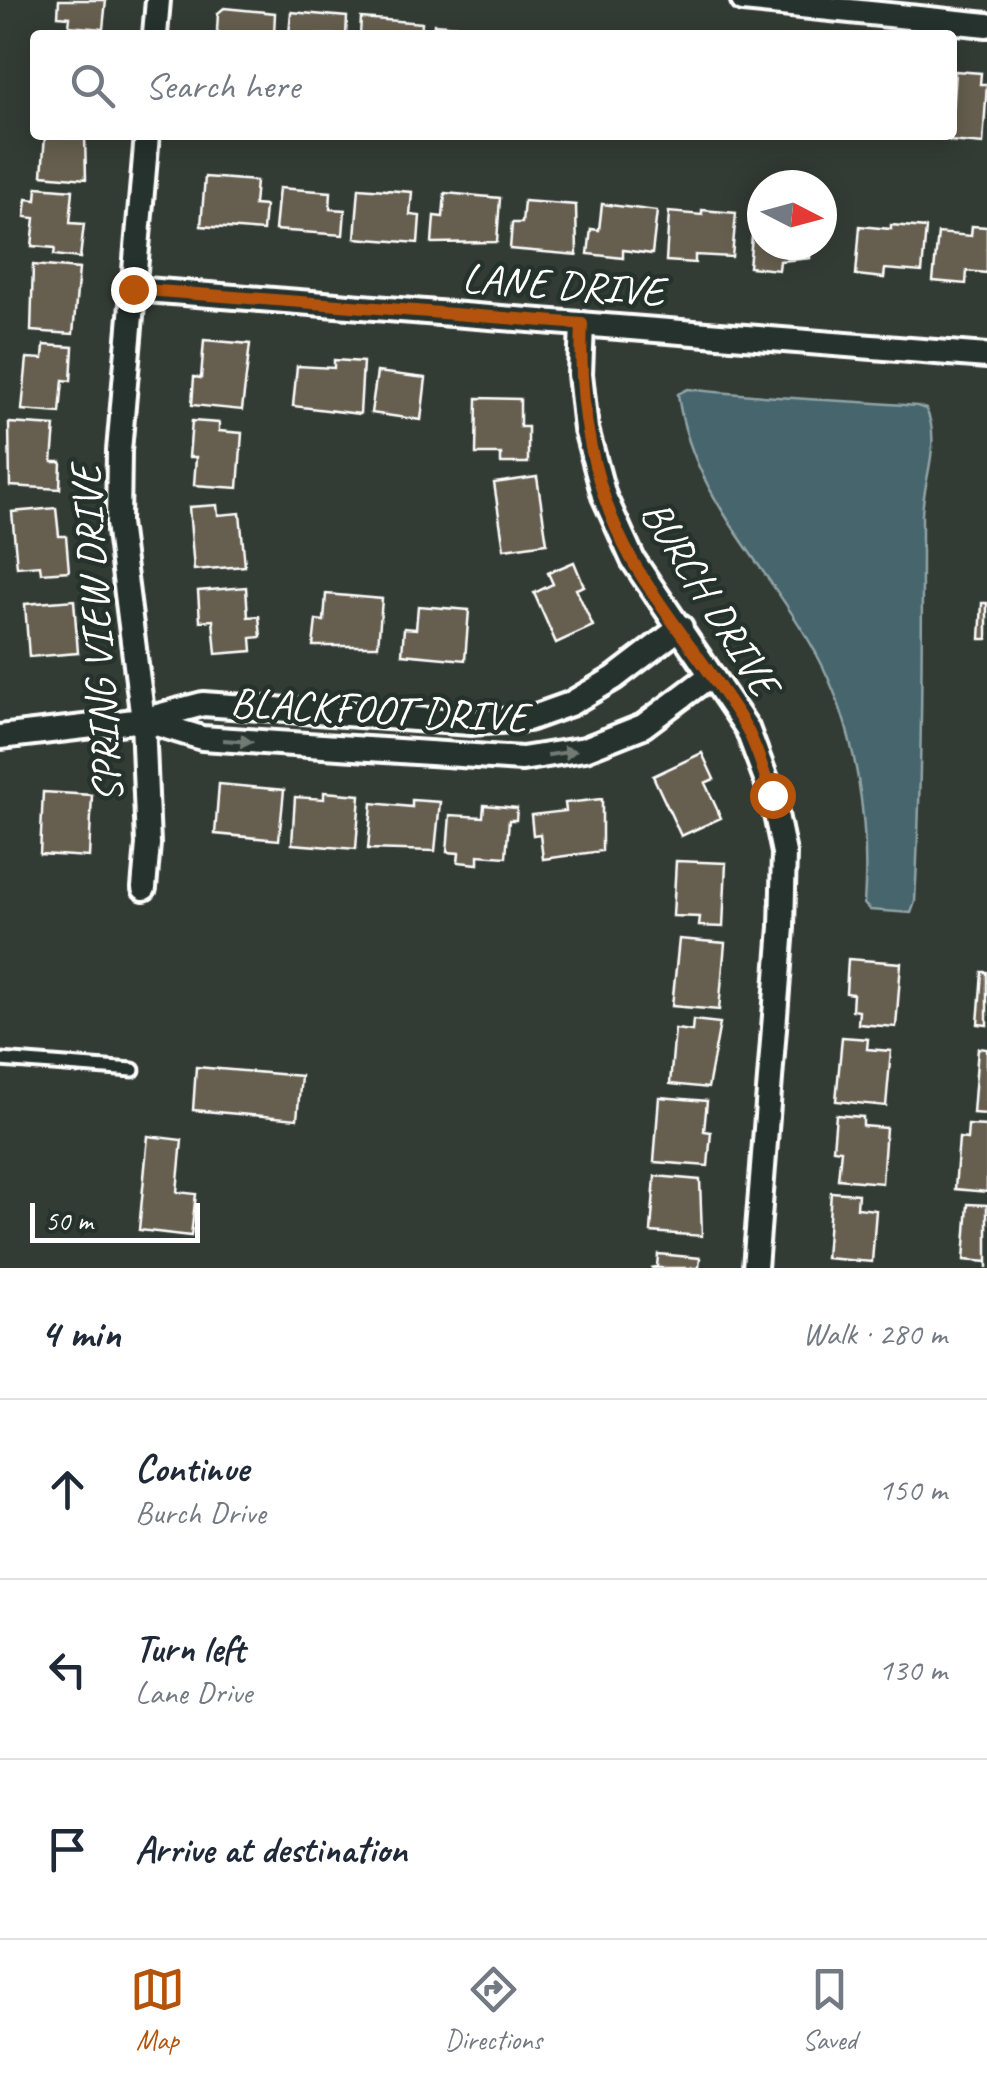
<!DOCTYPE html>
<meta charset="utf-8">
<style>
body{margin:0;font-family:Caveat,sans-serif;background:#f2f2f3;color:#1f2937}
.compass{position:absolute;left:747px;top:170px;width:90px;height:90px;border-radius:50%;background:#fff;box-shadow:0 5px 25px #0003;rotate:96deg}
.scale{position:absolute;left:30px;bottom:25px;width:170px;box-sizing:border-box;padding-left:10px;border:5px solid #fff;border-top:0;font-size:28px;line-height:35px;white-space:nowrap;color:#fff;-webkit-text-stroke:8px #26332d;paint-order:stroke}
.stop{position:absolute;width:30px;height:30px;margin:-22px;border:8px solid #b45309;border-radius:50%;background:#fff}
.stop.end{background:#b45309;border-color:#fff;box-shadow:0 2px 10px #0008}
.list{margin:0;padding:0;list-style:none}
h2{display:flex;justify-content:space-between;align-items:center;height:130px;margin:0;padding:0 40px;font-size:42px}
h2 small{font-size:32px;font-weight:400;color:#747a83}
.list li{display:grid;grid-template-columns:65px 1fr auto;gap:30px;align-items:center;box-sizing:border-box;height:180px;padding:0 40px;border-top:2px solid #e0e1e3}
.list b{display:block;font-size:38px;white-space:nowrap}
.list p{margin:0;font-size:32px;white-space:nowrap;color:#747a83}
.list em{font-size:32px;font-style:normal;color:#747a83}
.icon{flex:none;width:55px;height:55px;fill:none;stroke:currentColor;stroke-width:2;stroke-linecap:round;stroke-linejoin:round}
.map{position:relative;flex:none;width:987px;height:1268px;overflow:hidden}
.search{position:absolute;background:#fff;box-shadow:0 5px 25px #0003;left:30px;right:30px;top:30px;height:110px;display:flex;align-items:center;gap:25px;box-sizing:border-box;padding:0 35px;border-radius:10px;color:#747a83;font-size:38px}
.sheet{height:670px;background:#fff}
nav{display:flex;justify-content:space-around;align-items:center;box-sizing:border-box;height:140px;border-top:2px solid #e0e1e3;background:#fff;font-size:28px;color:#747a83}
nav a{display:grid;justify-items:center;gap:5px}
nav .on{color:#b45309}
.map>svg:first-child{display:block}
.water{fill:#46656c;stroke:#90a3a7;stroke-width:2.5}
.building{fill:#665e4f;stroke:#fff;stroke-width:2.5}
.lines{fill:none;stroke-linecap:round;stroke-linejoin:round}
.service-casing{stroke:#fff;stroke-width:19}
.minor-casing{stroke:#fff;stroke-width:30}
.service{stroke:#26332d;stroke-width:11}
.minor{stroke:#26332d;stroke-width:22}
.oneway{fill:#727a76}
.route{stroke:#b45309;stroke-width:12}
.labels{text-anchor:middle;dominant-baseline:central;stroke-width:9;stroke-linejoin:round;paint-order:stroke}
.street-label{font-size:42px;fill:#fff;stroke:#26332d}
</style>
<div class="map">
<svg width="987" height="1268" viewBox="0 0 987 1268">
<rect width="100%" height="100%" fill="#333c34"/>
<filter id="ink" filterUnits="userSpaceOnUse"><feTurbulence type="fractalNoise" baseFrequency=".01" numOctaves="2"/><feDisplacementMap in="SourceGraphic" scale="20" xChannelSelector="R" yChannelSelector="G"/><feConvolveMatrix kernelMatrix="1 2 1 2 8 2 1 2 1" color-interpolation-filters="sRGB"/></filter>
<g filter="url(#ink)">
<path class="water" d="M688 389C764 398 841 400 917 406L926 409C942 443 923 480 922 515 922 644 922 772 915 902L911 913 870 910 864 904C870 820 856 727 816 653 768 565 691 497 678 394Z"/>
<g class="building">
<polygon points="59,0 106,0 103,29 69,26 70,17 58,16"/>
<polygon points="224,8 275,13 274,35 222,35 217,31 218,13"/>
<polygon points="291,12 347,17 346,35 289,35"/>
<polygon points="361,18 422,23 421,35 360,35"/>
<polygon points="434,24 459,26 459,35 433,35"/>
<polygon points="955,71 981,73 980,84 987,84 983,144 950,141"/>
<polygon points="45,135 85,135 86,179 42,175"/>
<polygon points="205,177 256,181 254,205 265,206 263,231 201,226"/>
<polygon points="37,187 73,190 70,223 84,224 80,258 54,255 55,248 32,246 35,218 25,217 27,199 36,200"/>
<polygon points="279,188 331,192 330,209 345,210 343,235 275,230"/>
<polygon points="359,188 412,192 410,215 420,216 418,243 355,238"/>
<polygon points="445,193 500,198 497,242 432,243 434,216 443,217"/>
<polygon points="524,201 576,205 577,255 510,249 512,223 522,223"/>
<polygon points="602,204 657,211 652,254 623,250 623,258 588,254 591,229 599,230"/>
<polygon points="702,210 736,213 732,257 695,255 695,263 666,261 669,212 702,215"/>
<polygon points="754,216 762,217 762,245 811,245 810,258 780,261 779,270 749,267"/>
<polygon points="891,225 926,228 922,272 885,269 884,278 856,275 860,226 891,229"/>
<polygon points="972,226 987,227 987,273 967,271 966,284 933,281 938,233 971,236"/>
<polygon points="33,265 79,269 73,334 31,331"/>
<polygon points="204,340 250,344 242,410 192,405 194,377 201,378"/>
<polygon points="44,345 73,347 71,381 63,380 60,413 22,410 27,358 43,359"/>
<polygon points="334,360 363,362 360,414 293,406 297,366 334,368"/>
<polygon points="377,372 426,378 421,420 371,413"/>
<polygon points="477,398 520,399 520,427 528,427 528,463 501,463 501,454 476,454"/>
<polygon points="192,421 219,423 219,431 242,433 238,488 194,485 196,457 189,457"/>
<polygon points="9,423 55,426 52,462 61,462 60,489 10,486"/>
<polygon points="537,477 547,543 504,549 494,483"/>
<polygon points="217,505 218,515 240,513 245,566 194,570 189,507"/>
<polygon points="56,508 59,536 66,536 69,571 41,573 40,565 17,567 12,512"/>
<polygon points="574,562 584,586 576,589 593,626 556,643 534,593 553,584 548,573"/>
<polygon points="246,587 248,617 259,616 261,637 251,638 252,651 216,654 213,620 200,621 198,591"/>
<polygon points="326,594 382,599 378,646 313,646 316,620 324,621"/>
<polygon points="74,600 78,653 29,657 25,604"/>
<polygon points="982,603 987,603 987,639 980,639"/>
<polygon points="418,606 469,610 465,660 402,654 404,628 416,629"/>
<polygon points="702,753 714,779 705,783 721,818 681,836 653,776"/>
<polygon points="219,784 284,790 279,840 215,834"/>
<polygon points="43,792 92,795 89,857 40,854"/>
<polygon points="324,792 360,795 356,849 292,844 295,797 324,799"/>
<polygon points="602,799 602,851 543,859 540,834 533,835 531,815 566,811 565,803"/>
<polygon points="412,800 440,802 435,851 368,849 372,803 412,807"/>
<polygon points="484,805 517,808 516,820 509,820 506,857 478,855 478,864 458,862 459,853 447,852 450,815 483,817"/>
<polygon points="676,861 726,863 723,927 699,926 700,917 673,916"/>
<polygon points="679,939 725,943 719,1010 672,1006"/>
<polygon points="848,959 901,963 896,1027 858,1024 859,1011 852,1010 853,994 846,993"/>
<polygon points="982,972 987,972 987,1025 978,1024"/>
<polygon points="693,1020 720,1023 708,1088 670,1084 675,1029 692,1031"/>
<polygon points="842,1037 868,1039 867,1049 891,1051 886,1106 836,1101"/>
<polygon points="978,1048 987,1049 987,1114 973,1113"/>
<polygon points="196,1067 301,1076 297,1119 193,1110"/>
<polygon points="659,1097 707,1101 704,1131 711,1132 708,1166 654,1162"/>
<polygon points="836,1115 863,1117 863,1126 886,1128 882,1183 838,1179 841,1150 833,1149"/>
<polygon points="968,1125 987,1126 987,1192 955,1189 959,1138 967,1139"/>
<polygon points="148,1136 182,1140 177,1192 196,1194 191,1236 139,1230"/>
<polygon points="655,1176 700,1180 702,1236 651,1232"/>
<polygon points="831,1192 858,1194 857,1208 876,1210 872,1262 826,1258"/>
<polygon points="968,1204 987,1205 987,1268 987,1262 964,1260"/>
<polygon points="658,1254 700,1258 699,1268 651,1268 657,1267"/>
</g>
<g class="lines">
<defs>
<polyline id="service" points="0,1060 133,1070"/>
<g id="minor">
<polyline points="743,0 987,25"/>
<polyline points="155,35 158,0"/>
<polyline points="133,289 987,356"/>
<polyline points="582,324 580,374 586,429 604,496 633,560 747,728 772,795 784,853 782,927 755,1268"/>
<polyline points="143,720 202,738 522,759 585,749 643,726 711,675"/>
<polyline points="0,737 143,720 203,704 471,723 528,719 570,704 614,678 681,627"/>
<polyline points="144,888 148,844 143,720 118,523 119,451 147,135"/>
</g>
</defs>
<use href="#service" class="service-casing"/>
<use href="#minor" class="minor-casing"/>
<use href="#service" class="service"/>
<use href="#minor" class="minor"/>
</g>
<defs><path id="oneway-solid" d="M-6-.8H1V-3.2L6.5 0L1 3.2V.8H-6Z" transform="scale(2.5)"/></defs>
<g class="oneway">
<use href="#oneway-solid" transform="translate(238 741) rotate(4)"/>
<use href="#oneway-solid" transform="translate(562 753) rotate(-9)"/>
</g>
</g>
<g class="lines" filter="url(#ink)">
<path class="route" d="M133 289 582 324C578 405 592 488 632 560 665 617 710 668 744 724 757 745 763 772 772 795"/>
</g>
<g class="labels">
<g class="street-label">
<text transform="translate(563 285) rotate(4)">LANE DRIVE</text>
<text transform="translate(710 598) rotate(58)">BURCH DRIVE</text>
<text transform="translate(97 634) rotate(-94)">SPRING VIEW DRIVE</text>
<text transform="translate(379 710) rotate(3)">BLACKFOOT DRIVE</text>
</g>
</g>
</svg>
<svg class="compass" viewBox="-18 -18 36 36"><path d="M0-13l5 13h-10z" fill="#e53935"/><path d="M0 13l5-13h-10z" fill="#747a83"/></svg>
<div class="scale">50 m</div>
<div class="stop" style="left:772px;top:795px"></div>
<div class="stop end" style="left:133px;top:289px"></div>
<div class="search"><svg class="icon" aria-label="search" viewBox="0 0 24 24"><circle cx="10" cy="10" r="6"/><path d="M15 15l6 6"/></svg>Search here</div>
</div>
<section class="sheet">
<h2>4 min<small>Walk · 280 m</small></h2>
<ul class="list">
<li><svg class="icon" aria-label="ahead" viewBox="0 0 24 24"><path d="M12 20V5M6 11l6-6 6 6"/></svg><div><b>Continue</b><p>Burch Drive</p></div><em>150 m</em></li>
<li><svg class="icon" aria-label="left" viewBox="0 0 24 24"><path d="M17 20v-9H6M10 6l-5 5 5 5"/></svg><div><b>Turn left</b><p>Lane Drive</p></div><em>130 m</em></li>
<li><svg class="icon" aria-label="arrive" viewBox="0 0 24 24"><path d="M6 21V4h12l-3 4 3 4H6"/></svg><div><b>Arrive at destination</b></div></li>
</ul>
</section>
<nav>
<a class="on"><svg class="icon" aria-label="map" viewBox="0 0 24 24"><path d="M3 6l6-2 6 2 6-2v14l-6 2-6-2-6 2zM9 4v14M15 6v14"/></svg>Map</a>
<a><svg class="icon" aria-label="directions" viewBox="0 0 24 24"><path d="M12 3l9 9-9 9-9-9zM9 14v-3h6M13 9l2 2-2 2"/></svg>Directions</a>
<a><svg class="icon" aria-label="saved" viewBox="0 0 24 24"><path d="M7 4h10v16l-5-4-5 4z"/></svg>Saved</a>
</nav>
